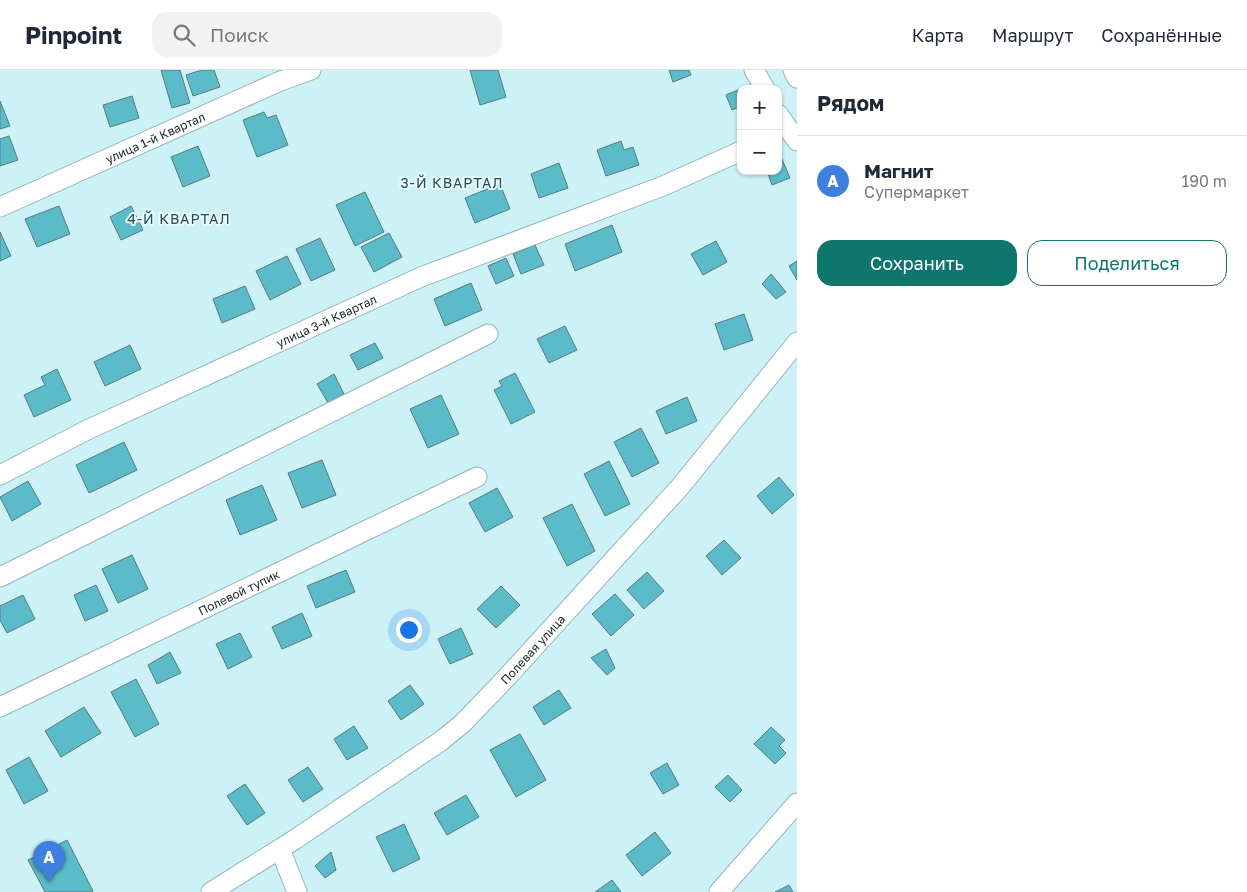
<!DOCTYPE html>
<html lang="ru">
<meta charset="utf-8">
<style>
body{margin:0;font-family:"Golos Text",sans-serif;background:#f2f2f3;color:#1f2937}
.controls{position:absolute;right:15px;top:15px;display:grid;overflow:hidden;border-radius:10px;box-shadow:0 1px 4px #0004}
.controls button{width:45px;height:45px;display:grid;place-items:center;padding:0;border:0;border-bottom:1px solid #e0e1e3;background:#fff;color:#1f2937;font:25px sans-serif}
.you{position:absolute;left:408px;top:559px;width:18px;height:18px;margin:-12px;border:4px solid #fff;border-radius:50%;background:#1a73e8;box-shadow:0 0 0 8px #1a73e833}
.badge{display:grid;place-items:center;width:32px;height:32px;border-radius:50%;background:#0f766e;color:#fff;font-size:16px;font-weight:700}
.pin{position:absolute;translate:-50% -41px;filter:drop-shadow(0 1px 2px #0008)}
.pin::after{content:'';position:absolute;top:26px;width:18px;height:15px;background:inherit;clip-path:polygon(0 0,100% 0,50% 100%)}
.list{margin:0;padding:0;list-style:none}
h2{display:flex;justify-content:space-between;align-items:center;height:65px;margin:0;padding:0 20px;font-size:21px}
h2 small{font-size:16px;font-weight:400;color:#747a83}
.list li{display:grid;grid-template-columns:32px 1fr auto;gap:15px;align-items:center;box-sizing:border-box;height:90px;padding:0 20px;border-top:1px solid #e0e1e3}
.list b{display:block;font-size:19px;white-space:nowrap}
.list p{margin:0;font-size:16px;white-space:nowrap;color:#747a83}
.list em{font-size:16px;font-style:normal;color:#747a83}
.actions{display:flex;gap:10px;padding:15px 20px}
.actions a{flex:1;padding:11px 0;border:1px solid #0f766e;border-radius:15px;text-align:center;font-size:18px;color:#0f766e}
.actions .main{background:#0f766e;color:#fff}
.icon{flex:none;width:28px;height:28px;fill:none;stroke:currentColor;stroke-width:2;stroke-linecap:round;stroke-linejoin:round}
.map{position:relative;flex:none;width:797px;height:822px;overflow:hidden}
header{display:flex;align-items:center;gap:30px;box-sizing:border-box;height:70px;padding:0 25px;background:#fff;border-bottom:1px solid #e0e1e3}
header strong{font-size:24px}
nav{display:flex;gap:28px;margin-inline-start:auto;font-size:18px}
.search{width:350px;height:45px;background:#f2f2f3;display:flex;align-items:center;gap:12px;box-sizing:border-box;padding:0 18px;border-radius:15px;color:#747a83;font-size:19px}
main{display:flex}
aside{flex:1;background:#fff}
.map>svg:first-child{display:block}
.building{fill:#5bbbc8;stroke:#597a7f}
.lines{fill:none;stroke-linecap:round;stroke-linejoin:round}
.minor-casing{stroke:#92b5ba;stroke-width:21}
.minor{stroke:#fff;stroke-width:19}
.labels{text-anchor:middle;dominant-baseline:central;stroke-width:4;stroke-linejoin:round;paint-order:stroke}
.street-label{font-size:12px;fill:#162426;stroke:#e5fbfe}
.neighbourhood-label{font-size:14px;letter-spacing:1px;fill:#294a4f;stroke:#e5fbfe}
</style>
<header>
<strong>Pinpoint</strong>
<div class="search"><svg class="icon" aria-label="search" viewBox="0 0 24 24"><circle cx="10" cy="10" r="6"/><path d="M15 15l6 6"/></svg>Поиск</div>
<nav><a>Карта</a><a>Маршрут</a><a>Сохранённые</a></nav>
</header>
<main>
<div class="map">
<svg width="797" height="822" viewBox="0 0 797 822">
<rect width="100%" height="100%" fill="#ccf1f6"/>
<g class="building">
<polygon points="161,0 180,0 190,33 172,38"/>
<polygon points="202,0 214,0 220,17 193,26 186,5"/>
<polygon points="470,0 498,0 506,27 480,35"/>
<polygon points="669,0 689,0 691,5 673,12"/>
<polygon points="738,20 741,36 732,40 726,25"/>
<polygon points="132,26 139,48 110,57 103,35"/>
<polygon points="0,31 10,56 0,59"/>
<polygon points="264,42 267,48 276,45 288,75 257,87 243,50"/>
<polygon points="9,66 18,90 0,96 0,69"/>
<polygon points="621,71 624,80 633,77 639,95 606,106 597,80"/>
<polygon points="198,76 210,106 183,117 171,87"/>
<polygon points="779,82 790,108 772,115 767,101 778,101"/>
<polygon points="559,93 568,118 539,128 531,104"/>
<polygon points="500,114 510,139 475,153 465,128"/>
<polygon points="365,122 384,162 355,176 336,135"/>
<polygon points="59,136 70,164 37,177 25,149"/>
<polygon points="131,136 143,160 121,170 110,147"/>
<polygon points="612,155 622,182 575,201 565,174"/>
<polygon points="0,162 11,186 0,191"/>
<polygon points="389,163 402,187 374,202 361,177"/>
<polygon points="320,168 335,200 311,211 296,179"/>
<polygon points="716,171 727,192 703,205 691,184"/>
<polygon points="535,175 544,195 521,204 513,184"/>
<polygon points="287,186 301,214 270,230 256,201"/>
<polygon points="506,188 514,206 496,214 488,196"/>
<polygon points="797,191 797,210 789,196"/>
<polygon points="771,204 786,222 776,229 762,214"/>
<polygon points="471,213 482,240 445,256 434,229"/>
<polygon points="245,216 255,239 222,253 213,229"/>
<polygon points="744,244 753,270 724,280 715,254"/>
<polygon points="565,256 577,280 549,293 537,269"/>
<polygon points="375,273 383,288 358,300 350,285"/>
<polygon points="130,275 141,299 105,316 94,292"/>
<polygon points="57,299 71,330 34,347 24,325 45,315 41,307"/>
<polygon points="515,303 535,342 511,354 494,320 502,316 499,311"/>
<polygon points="334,304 344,324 328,333 317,314"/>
<polygon points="441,325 459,364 428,378 410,339"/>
<polygon points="687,327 697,351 666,364 656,341"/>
<polygon points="641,358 659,393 632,407 614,372"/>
<polygon points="124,372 137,400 89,423 76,395"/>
<polygon points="322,390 336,425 302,438 288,403"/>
<polygon points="609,391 630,434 605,446 584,404"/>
<polygon points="779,407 794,425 772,444 757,426"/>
<polygon points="28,411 41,434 12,451 0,427"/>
<polygon points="262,415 277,450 240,465 226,430"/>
<polygon points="497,418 513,447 485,462 469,433"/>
<polygon points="572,434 595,481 567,496 543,448"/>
<polygon points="724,470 741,488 722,505 706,486"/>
<polygon points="132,485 148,519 118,533 102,499"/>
<polygon points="346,500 355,522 316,538 307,516"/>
<polygon points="647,502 664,521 644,539 627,520"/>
<polygon points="96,515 108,541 85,551 74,525"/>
<polygon points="501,516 520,535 496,558 477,539"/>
<polygon points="615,524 634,545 611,566 592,544"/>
<polygon points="23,525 35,549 7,563 0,550 0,536"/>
<polygon points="302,543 312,566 282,579 272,557"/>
<polygon points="461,558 473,584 450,594 438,569"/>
<polygon points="240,563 252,587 228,599 216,574"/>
<polygon points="606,579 615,598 607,605 591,588"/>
<polygon points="170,582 181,603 157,614 148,595"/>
<polygon points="136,609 159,654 135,667 111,622"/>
<polygon points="410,615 424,634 401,650 388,631"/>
<polygon points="559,620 571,638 544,655 533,637"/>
<polygon points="84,637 101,663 61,687 45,661"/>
<polygon points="354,656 368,678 347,690 334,669"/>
<polygon points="771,657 785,670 779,676 786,683 775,694 754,674"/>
<polygon points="520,664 546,710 516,727 490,680"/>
<polygon points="29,687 48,721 24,734 6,700"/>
<polygon points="667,693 679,715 663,724 650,703"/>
<polygon points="308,697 323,719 303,732 288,710"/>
<polygon points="728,705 742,720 730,732 715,717"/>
<polygon points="245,714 265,743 247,755 227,726"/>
<polygon points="466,725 479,747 447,765 434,743"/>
<polygon points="404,754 420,789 393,802 376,767"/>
<polygon points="655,762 671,783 642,806 626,785"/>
<polygon points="67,770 93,821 91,822 45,822 28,790"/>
<polygon points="331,782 336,800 325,808 315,796"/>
<polygon points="612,810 621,822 595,822"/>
<polygon points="789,815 793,822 775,822"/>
</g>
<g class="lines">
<defs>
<g id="minor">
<polyline points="754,0 765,19"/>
<polyline points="793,0 797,8"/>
<polyline points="778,44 797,71"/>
<path id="s1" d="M0 137 278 12 311 0"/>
<path id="s2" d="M0 405 87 360 421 207 663 116 741 81"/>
<polyline points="0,507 488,264"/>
<path id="s3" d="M0 637 477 407"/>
<polyline points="280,779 297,822"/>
<path id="s4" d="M211 822 294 770 441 671 463 653 508 606 680 417 797 272"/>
<polyline points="719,822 797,733"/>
</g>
</defs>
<use href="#minor" class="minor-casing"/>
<use href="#minor" class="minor"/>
</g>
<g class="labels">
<g class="street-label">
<text stroke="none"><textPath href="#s1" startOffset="170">улица 1-й Квартал</textPath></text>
<text stroke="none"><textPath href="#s2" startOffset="361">улица 3-й Квартал</textPath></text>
<text stroke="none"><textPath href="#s3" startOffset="265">Полевой тупик</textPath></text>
<text stroke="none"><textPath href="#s4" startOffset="405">Полевая улица</textPath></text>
</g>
<g class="neighbourhood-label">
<text x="452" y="112">3-Й КВАРТАЛ</text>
<text x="179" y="148">4-Й КВАРТАЛ</text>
</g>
</g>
</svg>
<div class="controls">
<button>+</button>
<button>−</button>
</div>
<div class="you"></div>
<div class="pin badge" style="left:49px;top:812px;background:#3f7fe0">A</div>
</div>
<aside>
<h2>Рядом<small></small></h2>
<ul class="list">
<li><span class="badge" style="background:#3f7fe0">A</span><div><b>Магнит</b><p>Супермаркет</p></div><em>190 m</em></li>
</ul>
<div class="actions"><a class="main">Сохранить</a><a>Поделиться</a></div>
</aside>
</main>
